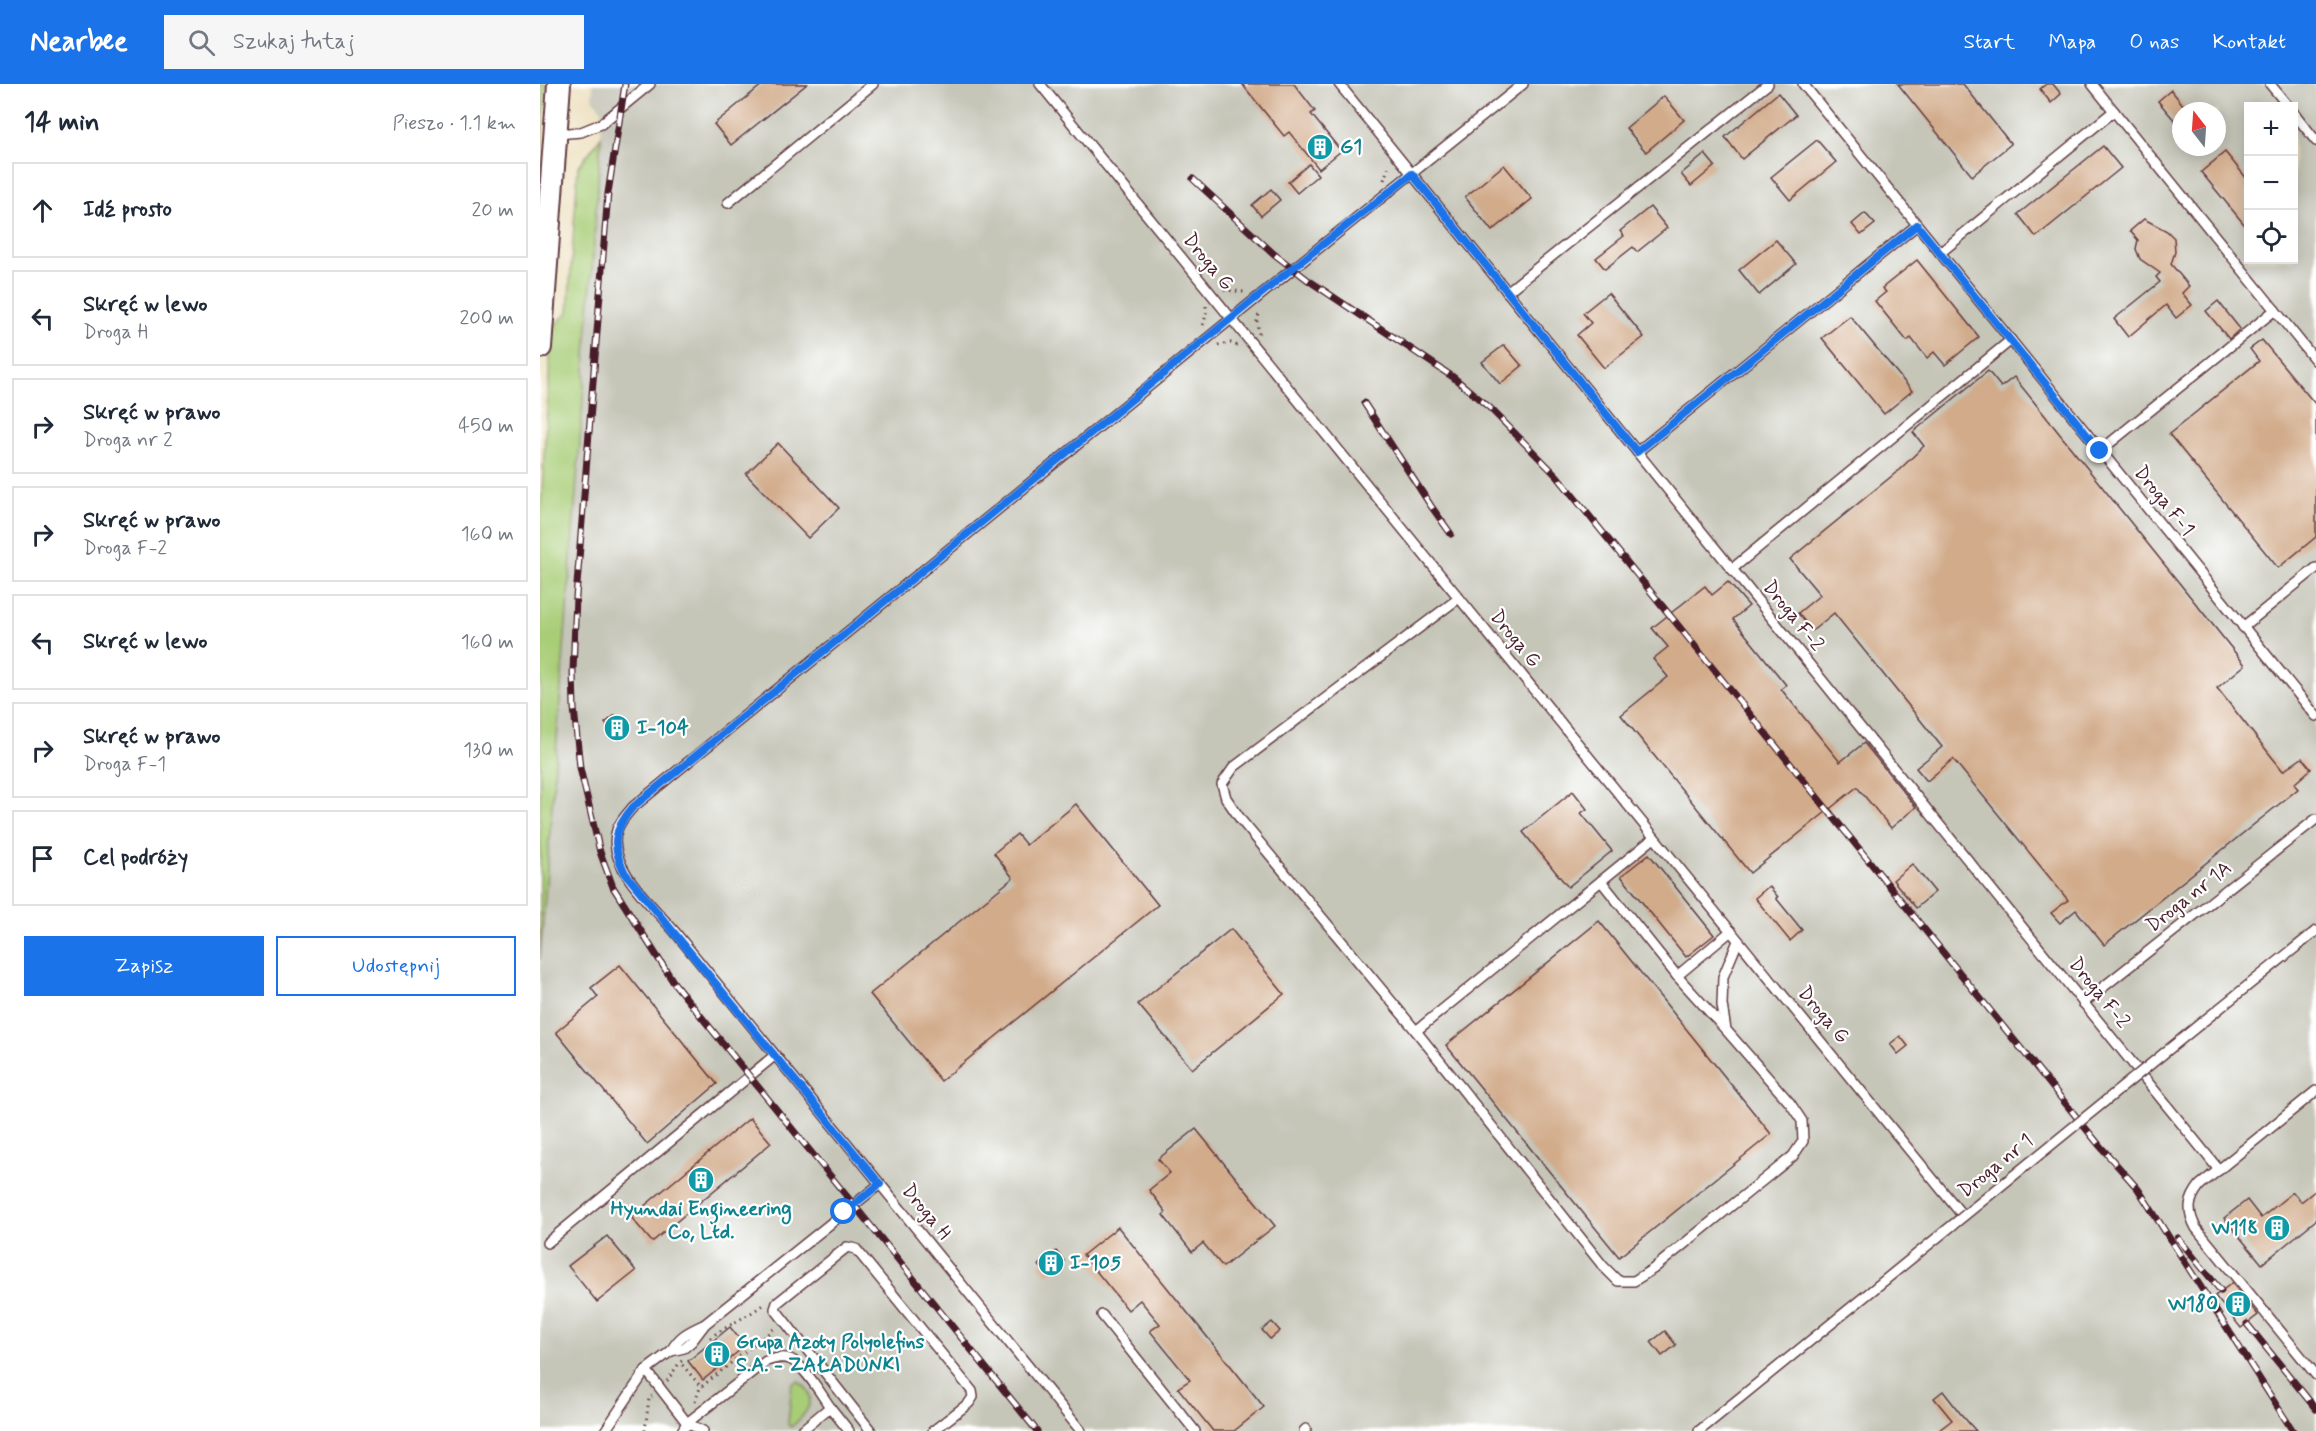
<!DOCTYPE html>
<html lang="pl">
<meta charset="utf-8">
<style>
body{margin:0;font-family:Mynerve,sans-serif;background:#f6f6f7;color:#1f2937}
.controls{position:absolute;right:18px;top:18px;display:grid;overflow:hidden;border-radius:0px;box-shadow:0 3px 15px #0003}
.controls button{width:54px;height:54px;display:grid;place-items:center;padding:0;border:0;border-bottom:2px solid #e0e1e3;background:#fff;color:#1f2937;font:30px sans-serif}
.compass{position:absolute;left:1632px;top:18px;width:54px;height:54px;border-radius:50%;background:#fff;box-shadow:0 3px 15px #0003;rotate:343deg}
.stop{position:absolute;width:18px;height:18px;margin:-14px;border:4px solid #1a73e8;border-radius:50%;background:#fff}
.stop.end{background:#1a73e8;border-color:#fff;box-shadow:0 2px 6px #0008}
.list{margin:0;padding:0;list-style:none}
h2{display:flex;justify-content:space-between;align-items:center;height:78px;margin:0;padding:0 24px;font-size:26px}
h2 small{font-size:20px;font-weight:400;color:#747a83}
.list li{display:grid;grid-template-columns:39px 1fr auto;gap:18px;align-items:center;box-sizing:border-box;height:96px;margin:0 12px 12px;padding:0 12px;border:2px solid #e0e1e3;border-radius:0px}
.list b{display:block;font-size:22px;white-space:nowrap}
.list p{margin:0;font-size:20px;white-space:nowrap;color:#747a83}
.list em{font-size:20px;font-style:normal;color:#747a83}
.actions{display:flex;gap:12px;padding:18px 24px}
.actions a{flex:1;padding:14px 0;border:2px solid #1a73e8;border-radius:0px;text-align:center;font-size:21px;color:#1a73e8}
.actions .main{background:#1a73e8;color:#fff}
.icon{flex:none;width:33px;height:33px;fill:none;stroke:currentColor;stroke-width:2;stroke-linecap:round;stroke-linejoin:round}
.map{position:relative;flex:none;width:1776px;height:1347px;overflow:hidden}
header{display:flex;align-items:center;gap:36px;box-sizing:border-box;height:84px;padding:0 30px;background:#1a73e8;color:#fff}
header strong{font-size:28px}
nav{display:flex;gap:33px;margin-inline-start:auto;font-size:21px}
.search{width:420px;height:54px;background:#f6f6f7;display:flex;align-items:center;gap:15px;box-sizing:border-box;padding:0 21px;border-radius:0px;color:#747a83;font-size:22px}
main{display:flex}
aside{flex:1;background:#fff}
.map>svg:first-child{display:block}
.industrial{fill:#c5c5b8;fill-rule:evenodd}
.green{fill:#a8cd77;stroke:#797651;stroke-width:1.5}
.building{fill:#d1ab8a}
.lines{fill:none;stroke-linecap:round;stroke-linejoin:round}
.service-casing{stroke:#633c42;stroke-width:12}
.tertiary-casing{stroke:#633c42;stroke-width:26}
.path{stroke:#633c42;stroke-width:3;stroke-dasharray:1.5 4.5;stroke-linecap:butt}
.service{stroke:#fff;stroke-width:9}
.tertiary{stroke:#fff;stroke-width:22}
.rail-casing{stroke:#4a1f2b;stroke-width:7}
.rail{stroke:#fff;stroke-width:4.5;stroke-dasharray:14;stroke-linecap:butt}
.service-bridge-casing{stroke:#633c42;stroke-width:12;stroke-linecap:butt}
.service-bridge{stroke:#fff;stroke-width:9}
.route{stroke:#1a73e8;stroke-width:8}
.labels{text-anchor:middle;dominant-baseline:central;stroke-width:4.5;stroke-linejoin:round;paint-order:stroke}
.culture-label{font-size:20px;font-weight:bold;fill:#0d838f;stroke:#fff;text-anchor:start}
.street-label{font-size:20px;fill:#4a1f2b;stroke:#fff}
</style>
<header>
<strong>Nearbee</strong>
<div class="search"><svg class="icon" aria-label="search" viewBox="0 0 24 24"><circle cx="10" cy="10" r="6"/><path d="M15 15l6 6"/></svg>Szukaj tutaj</div>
<nav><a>Start</a><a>Mapa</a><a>O nas</a><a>Kontakt</a></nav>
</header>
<main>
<aside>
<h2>14 min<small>Pieszo · 1.1 km</small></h2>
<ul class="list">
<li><svg class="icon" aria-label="ahead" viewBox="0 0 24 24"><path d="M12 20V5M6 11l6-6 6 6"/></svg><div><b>Idź prosto</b></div><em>20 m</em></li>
<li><svg class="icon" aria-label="left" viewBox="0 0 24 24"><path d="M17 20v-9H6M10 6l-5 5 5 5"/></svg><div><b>Skręć w lewo</b><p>Droga H</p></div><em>200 m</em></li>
<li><svg class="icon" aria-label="right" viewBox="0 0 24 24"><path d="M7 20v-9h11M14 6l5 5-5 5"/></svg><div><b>Skręć w prawo</b><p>Droga nr 2</p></div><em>450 m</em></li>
<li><svg class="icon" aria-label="right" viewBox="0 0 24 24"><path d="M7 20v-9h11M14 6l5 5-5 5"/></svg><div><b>Skręć w prawo</b><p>Droga F-2</p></div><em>160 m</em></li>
<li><svg class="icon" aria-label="left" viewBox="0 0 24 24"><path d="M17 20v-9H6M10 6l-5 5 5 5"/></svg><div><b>Skręć w lewo</b></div><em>160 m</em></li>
<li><svg class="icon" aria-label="right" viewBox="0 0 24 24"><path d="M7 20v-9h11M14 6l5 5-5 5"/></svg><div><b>Skręć w prawo</b><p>Droga F-1</p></div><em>130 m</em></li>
<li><svg class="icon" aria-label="arrive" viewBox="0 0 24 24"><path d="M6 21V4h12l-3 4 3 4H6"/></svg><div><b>Cel podróży</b></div></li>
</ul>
<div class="actions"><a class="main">Zapisz</a><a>Udostępnij</a></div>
</aside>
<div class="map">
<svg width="1776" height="1347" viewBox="0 0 1776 1347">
<rect width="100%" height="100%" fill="#fff"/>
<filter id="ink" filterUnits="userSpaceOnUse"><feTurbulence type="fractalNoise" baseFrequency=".0167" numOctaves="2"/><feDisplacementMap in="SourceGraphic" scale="12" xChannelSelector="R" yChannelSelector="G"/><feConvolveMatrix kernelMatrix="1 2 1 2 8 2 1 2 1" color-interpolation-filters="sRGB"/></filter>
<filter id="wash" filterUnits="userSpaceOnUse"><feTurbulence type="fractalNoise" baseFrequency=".008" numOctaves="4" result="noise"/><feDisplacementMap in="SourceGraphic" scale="24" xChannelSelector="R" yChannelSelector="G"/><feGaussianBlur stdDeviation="1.35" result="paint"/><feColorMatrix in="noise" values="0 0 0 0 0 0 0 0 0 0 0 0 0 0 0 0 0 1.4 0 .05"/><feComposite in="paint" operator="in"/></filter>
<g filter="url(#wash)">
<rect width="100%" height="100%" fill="#eee1c1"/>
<path class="industrial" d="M53 0H1776V1347H0V761L9 755 41 344 61 53 62 26 52 14ZM1708 22H1754V176H1708ZM1641 27H1677V63H1641Z"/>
<g class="green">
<polygon points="0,0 6,0 0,81"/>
<polygon points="61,53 41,344 0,876 0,436 12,244 28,228 38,83"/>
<path d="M258 1297C281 1312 267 1330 251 1343L248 1340 252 1300Z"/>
</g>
<g id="blocks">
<g class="building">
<polygon points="223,0 267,0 191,61 174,40"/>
<polygon points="702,0 754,0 775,27 771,30 801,67 779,85 749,48 744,52"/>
<polygon points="1358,0 1423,0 1471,60 1432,92"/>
<polygon points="1506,0 1513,0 1521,10 1511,19 1500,5"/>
<polygon points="1631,6 1648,27 1641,27 1641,44 1618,17"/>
<polygon points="1238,9 1256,31 1202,75 1185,53"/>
<polygon points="1124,12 1144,36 1106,68 1086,44"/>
<polygon points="1277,56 1296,78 1250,116 1231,93"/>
<polygon points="1563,62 1581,84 1496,153 1478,130"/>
<polygon points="1685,68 1708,96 1708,145 1661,88"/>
<polygon points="1165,70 1175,82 1151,102 1141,90"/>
<polygon points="769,80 778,91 757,109 748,98"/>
<polygon points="964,81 992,115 952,147 925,113"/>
<polygon points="731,105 740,116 721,132 712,121"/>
<polygon points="1110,123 1127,144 1097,168 1093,163 1065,185 1056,174 1084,152 1080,147"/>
<polygon points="1325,129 1335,140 1321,151 1312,140"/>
<polygon points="1604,135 1627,147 1634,154 1635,168 1631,180 1649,202 1642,209 1652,221 1636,234 1626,221 1588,253 1574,235 1620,198 1616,193 1620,189 1600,175 1596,165 1598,156 1590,147"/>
<polygon points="1236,156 1256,180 1219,211 1199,186"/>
<polygon points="1377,176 1439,253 1405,281 1394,268 1387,274 1371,254 1367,257 1335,217 1346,208 1342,204"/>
<polygon points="1068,209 1104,253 1064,284 1037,251 1051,239 1043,229"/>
<polygon points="1678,217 1700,245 1689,255 1666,227"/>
<polygon points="1310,232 1372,307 1344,330 1282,254"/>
<polygon points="1722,256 1776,321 1776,453 1738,484 1629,350 1719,277 1710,265"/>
<polygon points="964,261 982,282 960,300 942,278"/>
<polygon points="1448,287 1461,303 1474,293 1705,581 1677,604 1743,687 1762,674 1771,685 1754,700 1758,705 1564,861 1536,826 1520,839 1511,829 1528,816 1413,675 1387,697 1376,684 1402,663 1294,529 1272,547 1258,529 1280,511 1250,475 1358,387 1384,362 1373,348"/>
<polygon points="238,359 299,424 268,454 206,390"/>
<polygon points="1188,498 1209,522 1193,535 1246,601 1241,605 1300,678 1324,659 1376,723 1351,744 1317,703 1210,789 1081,631 1128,593 1113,575 1128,563 1112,544 1165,502 1172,511"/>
<polygon points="75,631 89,648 79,656 65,639"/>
<polygon points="1033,707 1047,725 1041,729 1072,767 1028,803 983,748"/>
<polygon points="536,720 618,821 401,997 330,910 473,794 454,769 477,750 486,761"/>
<polygon points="1109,770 1174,851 1146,873 1081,792"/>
<polygon points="1372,780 1395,808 1376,824 1353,796"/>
<polygon points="1229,802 1238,813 1236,814 1262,846 1250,857 1215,814"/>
<polygon points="1059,837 1231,1050 1079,1173 906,961"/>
<polygon points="691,845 744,910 652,985 598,920"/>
<polygon points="80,881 177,1000 107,1060 16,948 58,913 51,904"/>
<polygon points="1360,952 1368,962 1358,970 1350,960"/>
<polygon points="210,1034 231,1059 112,1158 91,1133"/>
<polygon points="656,1045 735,1142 683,1183 663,1159 652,1168 623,1131 626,1128 609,1106 630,1089 618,1075"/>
<polygon points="1776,1106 1776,1136 1722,1180 1684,1134 1707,1116 1721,1134 1753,1108 1761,1118"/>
<polygon points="578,1143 724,1323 694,1347 673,1347 638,1304 650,1296 610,1247 620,1240 600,1216 588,1226 543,1171"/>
<polygon points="67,1152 96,1187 57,1218 28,1182"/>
<polygon points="516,1167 524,1177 507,1191 499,1181"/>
<polygon points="1692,1199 1718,1231 1701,1244 1675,1212"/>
<polygon points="732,1238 740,1247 730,1255 722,1246"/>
<polygon points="190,1243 205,1262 163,1296 148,1277"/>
<polygon points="1125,1247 1136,1261 1122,1272 1111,1258"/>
<polygon points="1403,1307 1420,1329 1436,1347 1398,1347 1412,1336 1394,1314"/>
</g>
</g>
</g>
<g filter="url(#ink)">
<use href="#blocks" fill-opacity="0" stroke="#633c42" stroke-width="1.5"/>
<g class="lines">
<defs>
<g id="service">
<polyline points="500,0 1423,1132"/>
<polyline points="799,0 1679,1086"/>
<polyline points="1263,0 1776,632"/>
<polyline points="1552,0 1776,277"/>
<polyline points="1730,0 1748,22"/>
<polyline points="1754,29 1776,57"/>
<polyline points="17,50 41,48 61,40 110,0"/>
<polyline points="188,119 333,0"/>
<polyline points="1400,169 1574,27"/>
<polyline points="967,208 1228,0"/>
<polyline points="1560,367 1735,226"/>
<polyline points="1097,368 1377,141"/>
<polyline points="1192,485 1471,256"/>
<polyline points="1703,543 1776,484"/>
<polyline points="1114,754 876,947 1063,1182 1078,1197 1094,1197 1113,1185 1253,1072 1263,1057 1262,1037 1250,1019 1186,946 1182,921 1183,893 1198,857"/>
<polyline points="1061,797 1137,892 1185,945"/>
<polyline points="1137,892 1191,847"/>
<polyline points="1543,919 1776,735"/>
<polyline points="1660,940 1776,847"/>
<polyline points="876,947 701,736 686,714 682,700 694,683 919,514"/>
<path d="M1776 1007 1660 1101C1648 1116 1647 1127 1656 1144L1776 1291"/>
<polyline points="7,1159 234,972"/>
<polyline points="562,1231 655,1347"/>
<path d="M131 1267C139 1252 148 1248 163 1241"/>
<polyline points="290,1323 309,1347"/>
<polyline points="65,1347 106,1286"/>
<polyline points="142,1347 147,1339 163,1347"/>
<path d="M261 1347 290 1323C281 1310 264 1281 250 1275 241 1272 234 1275 226 1277L147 1339 106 1286 131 1267 144 1264 152 1257 165 1240 340 1100"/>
<polyline points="331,1347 235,1225 237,1219 307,1163 316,1165 432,1307 433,1313 429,1319 393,1347"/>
<path d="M541 1347 135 848C114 823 65 781 77 746 80 737 87 730 93 723L739 196 983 0"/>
<polyline points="764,1347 766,1345"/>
<polyline points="1159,1347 1345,1196"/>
</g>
<polyline id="tertiary" points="0,263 19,0"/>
</defs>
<use href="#service" class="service-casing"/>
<use href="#tertiary" class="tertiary-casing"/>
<g class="path">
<polyline points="844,96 849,81"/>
<polyline points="684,206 704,208"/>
<polyline points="663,241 666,231 666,222"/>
<polyline points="719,250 717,237 720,227"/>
<polyline points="678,261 691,259 698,262"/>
<path d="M170 1254C188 1240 208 1233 225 1219"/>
<polyline points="142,1277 140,1278 161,1303 236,1243"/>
<polyline points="127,1297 140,1278"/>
<polyline points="155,1318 160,1304"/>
<polyline points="105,1347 109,1314 112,1312"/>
</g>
<use href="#service" class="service"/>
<use href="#tertiary" class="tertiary"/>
<defs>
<g id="rail">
<polyline points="85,0 68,109 36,513 33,587 34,624 40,684 60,768 73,803 134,899 497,1347"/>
<polyline points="653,95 734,170 768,196 913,293 950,324 1017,392 1560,1062 1598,1105 1753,1347"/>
<polyline points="824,319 891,422 911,450"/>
<polyline points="1638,1154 1681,1207"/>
<polyline points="1707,1240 1776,1325"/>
</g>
</defs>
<use href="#rail" class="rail-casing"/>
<use href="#rail" class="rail"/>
<defs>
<polyline id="service-bridge" points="1345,1196 1660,940"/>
</defs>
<use href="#service-bridge" class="service-bridge-casing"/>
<use href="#service-bridge" class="service-bridge"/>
</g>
</g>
<g class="lines" filter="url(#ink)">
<path class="route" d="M304 1128 340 1100 85 789C71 762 73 746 93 723L749 187 872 90 1097 368 1377 141 1560 367"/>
</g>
<defs>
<symbol id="building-disc" viewBox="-11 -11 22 22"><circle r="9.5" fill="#0f9aa8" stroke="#fff"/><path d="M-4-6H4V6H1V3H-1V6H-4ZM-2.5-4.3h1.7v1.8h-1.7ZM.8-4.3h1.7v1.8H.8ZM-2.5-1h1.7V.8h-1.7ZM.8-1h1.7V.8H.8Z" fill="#fff"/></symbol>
</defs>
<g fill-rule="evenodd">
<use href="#building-disc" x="765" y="48" width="30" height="30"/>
<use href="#building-disc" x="62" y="629" width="30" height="30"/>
<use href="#building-disc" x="146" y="1081" width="30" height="30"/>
<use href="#building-disc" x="1722" y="1129" width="30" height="30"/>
<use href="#building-disc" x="496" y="1164" width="30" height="30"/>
<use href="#building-disc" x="1683" y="1205" width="30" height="30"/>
<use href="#building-disc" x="162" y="1255" width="30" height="30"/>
</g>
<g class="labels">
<g class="culture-label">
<text x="800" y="63">G1</text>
<text x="97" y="644">I-104</text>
<text x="161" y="1125" text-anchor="middle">Hyundai Engineering<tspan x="161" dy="23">Co, Ltd.</tspan></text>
<text x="1718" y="1144" text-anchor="end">W118</text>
<text x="530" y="1179">I-105</text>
<text x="1678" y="1220" text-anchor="end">W180</text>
<text x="196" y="1258">Grupa Azoty Polyolefins<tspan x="196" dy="23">S.A. - ZAŁADUNKI</tspan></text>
</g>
<g class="street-label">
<text transform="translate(668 178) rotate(51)">Droga G</text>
<text transform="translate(1624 417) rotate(51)">Droga F-1</text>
<text transform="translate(1253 532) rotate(51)">Droga F-2</text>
<text transform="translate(975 555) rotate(51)">Droga G</text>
<text transform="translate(1649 813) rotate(-38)">Droga nr 1A</text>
<text transform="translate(1559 909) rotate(51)">Droga F-2</text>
<text transform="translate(1283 931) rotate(50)">Droga G</text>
<text transform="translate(1456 1082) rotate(-39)">Droga nr 1</text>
<text transform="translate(386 1128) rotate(51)">Droga H</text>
</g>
</g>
</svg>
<div class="controls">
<button>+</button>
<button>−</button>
<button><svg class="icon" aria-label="locate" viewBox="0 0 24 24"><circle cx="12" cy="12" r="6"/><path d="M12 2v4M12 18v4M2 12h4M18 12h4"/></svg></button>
</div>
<svg class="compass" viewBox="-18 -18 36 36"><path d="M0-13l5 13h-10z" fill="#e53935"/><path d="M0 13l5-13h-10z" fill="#747a83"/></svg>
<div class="stop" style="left:304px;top:1128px"></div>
<div class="stop end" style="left:1560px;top:367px"></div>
</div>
</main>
